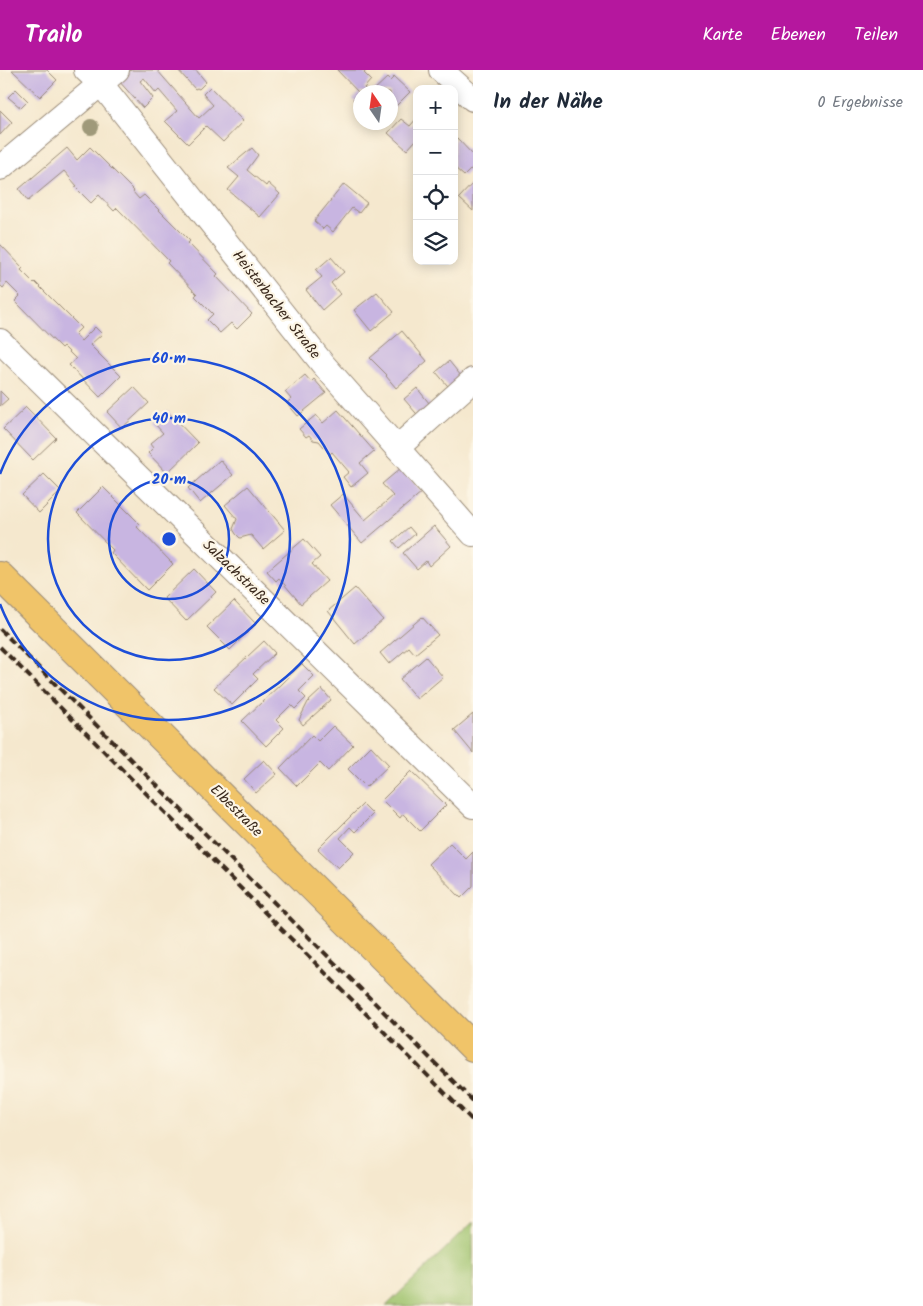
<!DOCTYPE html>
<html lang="de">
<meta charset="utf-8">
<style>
body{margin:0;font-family:Kalam,sans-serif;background:#f6f6f7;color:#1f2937}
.controls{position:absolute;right:15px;top:15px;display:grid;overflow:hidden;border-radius:10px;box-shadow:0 2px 12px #0003}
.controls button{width:45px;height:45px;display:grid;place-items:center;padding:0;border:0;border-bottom:1px solid #e0e1e3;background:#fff;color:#1f2937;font:25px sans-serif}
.compass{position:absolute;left:353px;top:15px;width:45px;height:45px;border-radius:50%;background:#fff;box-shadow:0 2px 12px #0003;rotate:347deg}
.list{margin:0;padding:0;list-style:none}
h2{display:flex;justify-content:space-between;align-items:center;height:65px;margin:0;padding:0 20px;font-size:21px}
h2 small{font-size:16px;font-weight:400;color:#747a83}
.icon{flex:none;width:28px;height:28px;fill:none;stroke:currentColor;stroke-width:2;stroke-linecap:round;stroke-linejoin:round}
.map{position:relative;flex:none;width:473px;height:1236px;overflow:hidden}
header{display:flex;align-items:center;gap:30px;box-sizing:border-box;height:70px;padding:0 25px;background:#b5179e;color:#fff}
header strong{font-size:24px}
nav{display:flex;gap:28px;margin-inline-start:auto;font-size:18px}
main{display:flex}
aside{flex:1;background:#fff}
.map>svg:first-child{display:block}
.green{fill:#9ec26c;stroke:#6c7645}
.building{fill:#c8b5e1}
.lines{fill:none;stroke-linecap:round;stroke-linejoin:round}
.minor-casing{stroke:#988976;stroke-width:26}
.major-casing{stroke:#988976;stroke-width:30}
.minor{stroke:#fff;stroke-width:24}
.major{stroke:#f0c469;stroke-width:28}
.rail{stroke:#3b2a1e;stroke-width:4;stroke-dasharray:8 4;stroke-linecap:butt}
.tree{fill:#9f997a}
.ring{fill:none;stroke:#1d4ed8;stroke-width:2.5}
.labels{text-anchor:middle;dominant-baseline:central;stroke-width:4.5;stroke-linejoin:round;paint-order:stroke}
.street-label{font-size:15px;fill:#3b2a1e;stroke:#fcf5e5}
.centre{fill:#1d4ed8;stroke:#fcf5e5;stroke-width:2.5}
.ring-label{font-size:15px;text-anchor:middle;font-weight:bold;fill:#1d4ed8;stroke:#fcf5e5;stroke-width:4.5;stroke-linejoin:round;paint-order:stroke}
</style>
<header>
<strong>Trailo</strong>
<nav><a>Karte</a><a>Ebenen</a><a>Teilen</a></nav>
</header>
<main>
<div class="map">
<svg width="473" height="1236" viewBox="0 0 473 1236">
<rect width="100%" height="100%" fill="#fcf5e5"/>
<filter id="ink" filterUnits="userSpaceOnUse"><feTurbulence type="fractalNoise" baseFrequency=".02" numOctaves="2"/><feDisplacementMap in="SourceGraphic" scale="10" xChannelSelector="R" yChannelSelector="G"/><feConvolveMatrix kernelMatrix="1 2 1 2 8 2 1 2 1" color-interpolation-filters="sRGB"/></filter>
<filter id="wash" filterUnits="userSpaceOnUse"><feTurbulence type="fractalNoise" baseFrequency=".0096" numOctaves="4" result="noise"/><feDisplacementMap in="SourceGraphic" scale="20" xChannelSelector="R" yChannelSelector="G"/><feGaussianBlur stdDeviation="1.12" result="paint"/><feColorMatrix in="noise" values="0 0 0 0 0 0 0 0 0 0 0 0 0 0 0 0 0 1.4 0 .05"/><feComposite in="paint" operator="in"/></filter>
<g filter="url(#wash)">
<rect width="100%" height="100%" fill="#f5e8ce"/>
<polygon class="green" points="473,1152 473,1236 386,1236"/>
<g id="blocks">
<g class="building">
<polygon points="12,0 47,0 57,10 40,27"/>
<polygon points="131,0 157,0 199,48 213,35 203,24 210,17 243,51 223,72 206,56 188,74 165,51 177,41 159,20 156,23 144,8 140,11 153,28 143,38 118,10"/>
<polygon points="178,0 196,0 206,12 199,19 197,18 195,19"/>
<polygon points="337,0 367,0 364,3 371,10 364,18 369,22 360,22 360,37 353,29 359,23"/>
<polygon points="394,7 410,22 393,39 390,37 390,22 372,22 387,8 390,11"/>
<polygon points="16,19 28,31 21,38 8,27"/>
<polygon points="0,40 12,52 0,65"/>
<polygon points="417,48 417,69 407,80 388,63 401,49 410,56"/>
<polygon points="457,68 473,85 473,97 464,106 454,97 454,71"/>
<polygon points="90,77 134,121 133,122 139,129 144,125 190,171 188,173 218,204 216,206 252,244 237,259 231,253 220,263 207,250 213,244 195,226 197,224 167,193 169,191 117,138 114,141 99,125 91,133 75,117 77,116 64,101 28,131 19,119 67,78 77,90"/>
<polygon points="252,78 258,85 247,100 266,116 268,113 280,124 260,147 228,120 239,107 228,98"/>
<polygon points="473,113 473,141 459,128"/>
<polygon points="344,114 367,133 359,143 352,138 333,162 326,156 323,159 314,151"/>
<polygon points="0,174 23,198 21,200 34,213 35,212 81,258 75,264 81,271 95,257 102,264 90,275 121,306 100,327 69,295 76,289 63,276 61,278 15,231 20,226 7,213 3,218 0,215"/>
<polygon points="331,187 344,202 331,213 340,224 322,240 306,220 322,207 316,200"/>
<polygon points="377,222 394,242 371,261 354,240"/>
<polygon points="402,261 427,291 396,318 386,306 387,305 370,288"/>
<polygon points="449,291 465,311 453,322 436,302"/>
<polygon points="305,305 311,312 314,309 326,323 298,346 287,333 291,329 285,322"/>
<polygon points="134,317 149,333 122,358 107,342"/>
<polygon points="417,318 433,338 421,349 404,329"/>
<polygon points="0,321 8,329 0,336"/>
<polygon points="26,337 56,368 33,390 3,359"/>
<polygon points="338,340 374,381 360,393 368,403 351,417 343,407 349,402 332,382 330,384 319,371 313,370 309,365 306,367 299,359 316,345 323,353"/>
<polygon points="167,341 198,373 167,403 148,383 153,378 150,374 163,363 154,353"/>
<polygon points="220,390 233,405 200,433 188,418"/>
<polygon points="401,398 422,422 362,473 330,435 343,424 365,450 393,426 382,414"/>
<polygon points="44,404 61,421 39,443 22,425"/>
<polygon points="248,416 285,460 263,479 251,465 240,468 236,464 233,459 237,449 225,435"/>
<polygon points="103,417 140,454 137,457 173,494 147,520 111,483 113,480 77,443"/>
<polygon points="434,456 451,476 429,496 426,491 417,499 403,483"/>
<polygon points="409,457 415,464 399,478 393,471"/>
<polygon points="304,469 320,487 312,494 327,511 301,534 279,508 276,511 267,501"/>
<polygon points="194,499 216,522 186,551 164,528"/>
<polygon points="355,518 383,550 355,574 328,541"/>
<polygon points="234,531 256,554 230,580 207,557"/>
<polygon points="422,547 438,565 415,584 409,577 389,594 380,583"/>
<polygon points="264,571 275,583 253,604 258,609 232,635 214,618"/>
<polygon points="426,587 443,607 417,629 400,609"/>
<polygon points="302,594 314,606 299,621 306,628 295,639 291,635 276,650 284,658 266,676 242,651"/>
<polygon points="322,619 331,630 303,655 299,650 308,632"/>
<polygon points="473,644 473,683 454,660"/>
<polygon points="333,656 353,675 328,701 320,693 297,716 280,698 312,665 318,671"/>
<polygon points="371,676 389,695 366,717 348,699"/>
<polygon points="264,690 277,704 256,723 244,709"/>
<polygon points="411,701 446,735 420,761 403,744 400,748 382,730"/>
<polygon points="363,734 373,744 355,762 350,757 340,768 354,782 338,798 318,779"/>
<polygon points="450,773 466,789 473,782 473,816 461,828 428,794"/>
</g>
</g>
</g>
<g filter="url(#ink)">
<use href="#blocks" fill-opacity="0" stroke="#988976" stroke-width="1"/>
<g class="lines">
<defs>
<g id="minor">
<polyline points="86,0 101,14 322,293 473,464"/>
<polyline points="441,0 473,29"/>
<polyline points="0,98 117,0"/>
<polyline points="0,271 473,736"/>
<polyline points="397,378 473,310"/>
</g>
<polyline id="major" points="0,506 473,977"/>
</defs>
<use href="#minor" class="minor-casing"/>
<use href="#major" class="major-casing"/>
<use href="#minor" class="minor"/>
<use href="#major" class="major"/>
<g class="rail">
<polyline points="0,559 473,1031"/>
<polyline points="0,577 473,1051"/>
</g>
</g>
<circle class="tree" cx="91" cy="57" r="8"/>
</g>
<g class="ring">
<circle cx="169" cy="469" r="60"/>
<circle cx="169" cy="469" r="121"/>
<path d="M0 404A181 181 0 1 1 0 534"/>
</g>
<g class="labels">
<g class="street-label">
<text transform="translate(276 235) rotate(52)">Heisterbacher Straße</text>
<text transform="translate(236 503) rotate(44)">Salzachstraße</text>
<text transform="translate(236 741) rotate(45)">Elbestraße</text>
</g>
</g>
<circle cx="169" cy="469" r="8" class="centre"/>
<g class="ring-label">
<text x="169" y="293">60 m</text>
<text x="169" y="353">40 m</text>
<text x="169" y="414">20 m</text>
</g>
</svg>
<div class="controls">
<button>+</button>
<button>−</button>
<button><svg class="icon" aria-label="locate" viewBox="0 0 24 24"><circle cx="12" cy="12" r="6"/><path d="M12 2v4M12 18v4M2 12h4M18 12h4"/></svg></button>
<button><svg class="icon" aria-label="layers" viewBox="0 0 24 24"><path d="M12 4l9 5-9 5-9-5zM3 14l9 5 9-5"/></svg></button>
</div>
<svg class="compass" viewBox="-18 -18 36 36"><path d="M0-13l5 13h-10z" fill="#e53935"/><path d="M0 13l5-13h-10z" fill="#747a83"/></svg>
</div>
<aside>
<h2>In der Nähe<small>0 Ergebnisse</small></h2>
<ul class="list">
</ul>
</aside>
</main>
